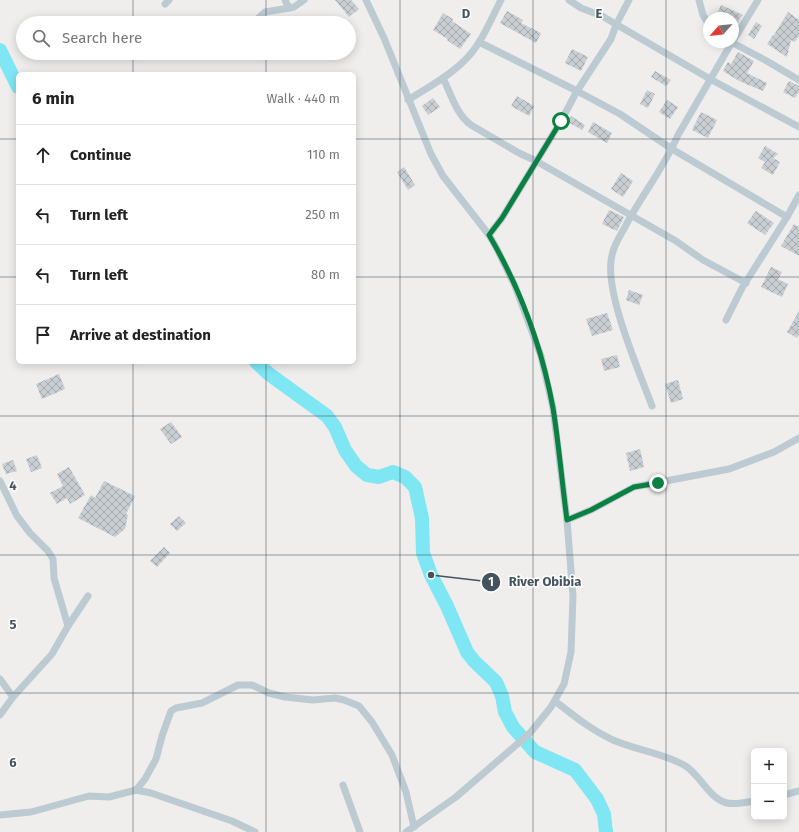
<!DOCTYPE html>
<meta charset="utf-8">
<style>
body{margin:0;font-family:"Fira Sans",sans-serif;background:#f6f6f6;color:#222}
.controls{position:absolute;right:12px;bottom:12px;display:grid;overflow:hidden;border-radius:6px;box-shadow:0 2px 10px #0003}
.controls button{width:36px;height:36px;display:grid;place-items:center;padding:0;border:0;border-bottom:1px solid #e0e0e0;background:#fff;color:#222;font:20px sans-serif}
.compass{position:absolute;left:703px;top:12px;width:36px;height:36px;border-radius:50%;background:#fff;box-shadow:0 2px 10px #0003;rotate:243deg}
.stop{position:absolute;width:12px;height:12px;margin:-9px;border:3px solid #0b8043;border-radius:50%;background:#fff}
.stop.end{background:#0b8043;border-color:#fff;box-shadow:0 1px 4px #0008}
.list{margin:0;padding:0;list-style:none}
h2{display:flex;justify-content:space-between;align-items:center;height:52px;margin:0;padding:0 16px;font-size:17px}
h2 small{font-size:13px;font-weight:400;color:#767676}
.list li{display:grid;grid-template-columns:26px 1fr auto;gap:12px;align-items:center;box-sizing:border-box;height:60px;padding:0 16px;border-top:1px solid #e0e0e0}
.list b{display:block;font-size:15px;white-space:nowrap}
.list em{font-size:13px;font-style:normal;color:#767676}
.icon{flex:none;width:22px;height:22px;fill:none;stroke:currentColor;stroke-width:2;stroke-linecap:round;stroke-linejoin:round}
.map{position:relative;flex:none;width:799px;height:832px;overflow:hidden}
.search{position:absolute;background:#fff;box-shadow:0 2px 10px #0003;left:16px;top:16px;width:340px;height:44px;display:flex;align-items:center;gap:10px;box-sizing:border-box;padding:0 14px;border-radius:22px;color:#767676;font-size:15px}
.panel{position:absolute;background:#fff;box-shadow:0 2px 10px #0003;left:16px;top:72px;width:340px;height:292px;border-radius:6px}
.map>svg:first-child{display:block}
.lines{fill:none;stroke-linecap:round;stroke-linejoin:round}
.river{stroke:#7fe6f4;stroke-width:14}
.building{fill:url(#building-cross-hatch)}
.minor{stroke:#bccad1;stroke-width:7}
.route{stroke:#0b8043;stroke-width:5}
.grid{fill:none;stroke:#44535d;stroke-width:1;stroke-opacity:0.55}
.grid-label{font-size:13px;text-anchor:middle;font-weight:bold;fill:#44535d;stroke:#fff;stroke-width:3;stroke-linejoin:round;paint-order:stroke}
.leader{fill:none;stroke:#44535d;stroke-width:1.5}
.callout-dot{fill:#44535d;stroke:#fff;stroke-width:1.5}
.mark-label{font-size:12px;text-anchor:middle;font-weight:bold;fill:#fff}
.callout-label{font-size:13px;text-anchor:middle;font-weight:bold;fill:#44535d;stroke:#fff;stroke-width:3;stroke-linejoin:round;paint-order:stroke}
</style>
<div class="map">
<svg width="799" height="832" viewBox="0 0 799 832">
<defs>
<pattern id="building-cross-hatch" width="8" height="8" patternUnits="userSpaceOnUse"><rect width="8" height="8" fill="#c9ced3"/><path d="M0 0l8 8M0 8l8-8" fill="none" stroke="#a5aaae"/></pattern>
</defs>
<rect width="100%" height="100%" fill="#f0eded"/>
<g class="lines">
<g class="river">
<polyline points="0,50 18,87"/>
<polyline points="256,362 269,374 327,416 335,427 345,450 356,466 367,475 379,477 393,472 405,477 415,487 422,518 423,553 431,575 447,606 467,652 474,661 496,682 502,696 505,712 513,727 535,752 575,770 597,799 604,814 606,832"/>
</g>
</g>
<g class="building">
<polygon points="335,0 351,0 359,9 349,17"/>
<polygon points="721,5 743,15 740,18 733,31 733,18 720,18 716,16"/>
<polygon points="507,11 523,20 521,23 541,33 536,43 500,23"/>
<polygon points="788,12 799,20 799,35 795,42 791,40 787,57 767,44 773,35 774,35"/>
<polygon points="443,13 453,19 452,21 471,34 460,49 447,40 448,39 433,30"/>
<polygon points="756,22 762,26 754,39 748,35"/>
<polygon points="572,49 588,57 581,71 565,63"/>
<polygon points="738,52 754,61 747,73 767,83 763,91 739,81 723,71 728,62 731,64"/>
<polygon points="655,71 671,80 666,86 651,77"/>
<polygon points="789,81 799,86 799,91 795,98 783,92"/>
<polygon points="647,90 655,94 648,108 640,104"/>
<polygon points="517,96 534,106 529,116 511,106"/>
<polygon points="433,98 440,107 428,115 422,106"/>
<polygon points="667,100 678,107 670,119 659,112"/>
<polygon points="701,112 717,120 708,138 692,130"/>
<polygon points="571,116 585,125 582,130 568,122"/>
<polygon points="593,122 612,133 607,143 588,132"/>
<polygon points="765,146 778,154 773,158 780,162 773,175 761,168 765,162 758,158"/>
<polygon points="404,167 415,185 408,190 397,172"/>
<polygon points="621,173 633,181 623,197 611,189"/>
<polygon points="609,210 624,217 617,231 602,224"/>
<polygon points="756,211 774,223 765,235 747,223"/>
<polygon points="794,224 799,227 799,256 781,246"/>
<polygon points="771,267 782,272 778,279 788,284 782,297 761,287"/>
<polygon points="629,290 643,295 639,305 626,300"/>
<polygon points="799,311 799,334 797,338 787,332"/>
<polygon points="607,313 613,330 592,336 586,319"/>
<polygon points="617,355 620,367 604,371 601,359"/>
<polygon points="59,374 65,389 42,399 36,384"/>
<polygon points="678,380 683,399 671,403 665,384"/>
<polygon points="171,422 182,437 171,444 160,429"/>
<polygon points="640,449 644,467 630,471 626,453"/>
<polygon points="37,455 42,468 31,472 26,459"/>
<polygon points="13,460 17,471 6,474 2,464"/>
<polygon points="69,467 85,495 70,504 67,498 57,504 50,493 63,486 57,474"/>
<polygon points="104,481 135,496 126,514 128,515 125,529 115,537 78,518 91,495 95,498"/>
<polygon points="179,516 186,523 177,531 170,524"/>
<polygon points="164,547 170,553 157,567 150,561"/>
</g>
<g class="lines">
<g class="minor">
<polyline points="285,0 289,8 294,7 304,0"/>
<polyline points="366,0 384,38 431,154 443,176 489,235 497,249 515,286 541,356 553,408 567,520 573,596 571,652 564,684 551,707 530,733 456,797 406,832"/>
<polyline points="569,0 581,8 602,16 710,79 799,127"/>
<polyline points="699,0 703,15 709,25"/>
<polyline points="165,4 169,0"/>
<polyline points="253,23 265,12 289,8"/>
<polyline points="733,41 758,0"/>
<polyline points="479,42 577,91 620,114 672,149 787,217"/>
<polyline points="731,42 765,60 799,80"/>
<path d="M443 78C451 94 456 114 471 125L519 153 536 161 676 241 703 260 746 283"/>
<path d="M408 100C427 88 448 77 464 61 481 45 490 21 501 0"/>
<polyline points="489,235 502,218 561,121 577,91 611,39 616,25 629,0"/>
<polyline points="726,320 742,288 787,217 799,195"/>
<path d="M652 406C639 371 603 290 612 255 614 245 620 236 625 227 641 196 664 168 678 135L732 42"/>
<polyline points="0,481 17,516 30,533 48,551 53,559 54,578 68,626"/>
<polyline points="567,520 591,510 634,487 729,469 774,452 799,438"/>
<polyline points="0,679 13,697"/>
<path d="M555 701C573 715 591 730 613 740 636 750 662 753 684 765 700 774 709 799 727 803 735 805 746 802 754 801"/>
<polyline points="0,715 13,697 52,654 68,626 88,596"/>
<polyline points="343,785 360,832"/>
<polyline points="136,790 145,779 156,759 162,736 171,711 176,708 202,703 238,685 252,685 269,693 285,697 313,700 335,698 344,700 359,706 372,722 392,755 406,792 414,827"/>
<polyline points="784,795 799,791"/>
<polyline points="0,815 31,812 89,796 109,797 136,790 151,793 232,821 255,832"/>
</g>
</g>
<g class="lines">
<path class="route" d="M561 121 502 218 489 235C520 288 542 348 553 408 559 445 562 483 567 520L591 510 634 487 658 483"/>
</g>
<path class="grid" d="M133 0V23M266 0V23M400 0V832M533 0V832M666 0V832M133 53V74M266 53V74M0 139H18M354 139H799M0 277H18M354 277H799M133 362V832M266 362V832M0 416H799M0 555H799M0 693H799"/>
<g class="grid-label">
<text x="466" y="18">D</text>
<text x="599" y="18">E</text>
<text x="13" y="490">4</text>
<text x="13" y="629">5</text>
<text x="13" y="767">6</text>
</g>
<path class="leader" d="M431 575L491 582"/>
<g class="callout-dot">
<circle cx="431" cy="575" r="4"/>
<circle cx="491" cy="582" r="10"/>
</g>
<g class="mark-label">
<text x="491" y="586">1</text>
</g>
<g class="callout-label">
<text x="545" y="586">River Obibia</text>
</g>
</svg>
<div class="controls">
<button>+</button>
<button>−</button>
</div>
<svg class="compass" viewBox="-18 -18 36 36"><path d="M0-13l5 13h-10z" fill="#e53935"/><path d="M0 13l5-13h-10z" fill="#767676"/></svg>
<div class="stop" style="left:561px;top:121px"></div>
<div class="stop end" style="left:658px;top:483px"></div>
<div class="search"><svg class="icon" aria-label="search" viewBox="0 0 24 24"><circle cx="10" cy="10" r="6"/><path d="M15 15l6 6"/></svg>Search here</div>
<section class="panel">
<h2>6 min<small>Walk · 440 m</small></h2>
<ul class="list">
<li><svg class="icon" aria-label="ahead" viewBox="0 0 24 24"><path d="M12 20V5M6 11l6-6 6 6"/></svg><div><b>Continue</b></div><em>110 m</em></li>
<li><svg class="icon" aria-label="left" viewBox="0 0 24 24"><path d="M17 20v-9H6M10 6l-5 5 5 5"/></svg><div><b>Turn left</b></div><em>250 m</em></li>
<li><svg class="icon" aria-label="left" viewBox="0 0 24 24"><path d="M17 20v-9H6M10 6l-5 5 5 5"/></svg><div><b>Turn left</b></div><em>80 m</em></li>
<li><svg class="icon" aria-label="arrive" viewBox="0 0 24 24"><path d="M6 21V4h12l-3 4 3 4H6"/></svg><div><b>Arrive at destination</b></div></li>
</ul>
</section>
</div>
